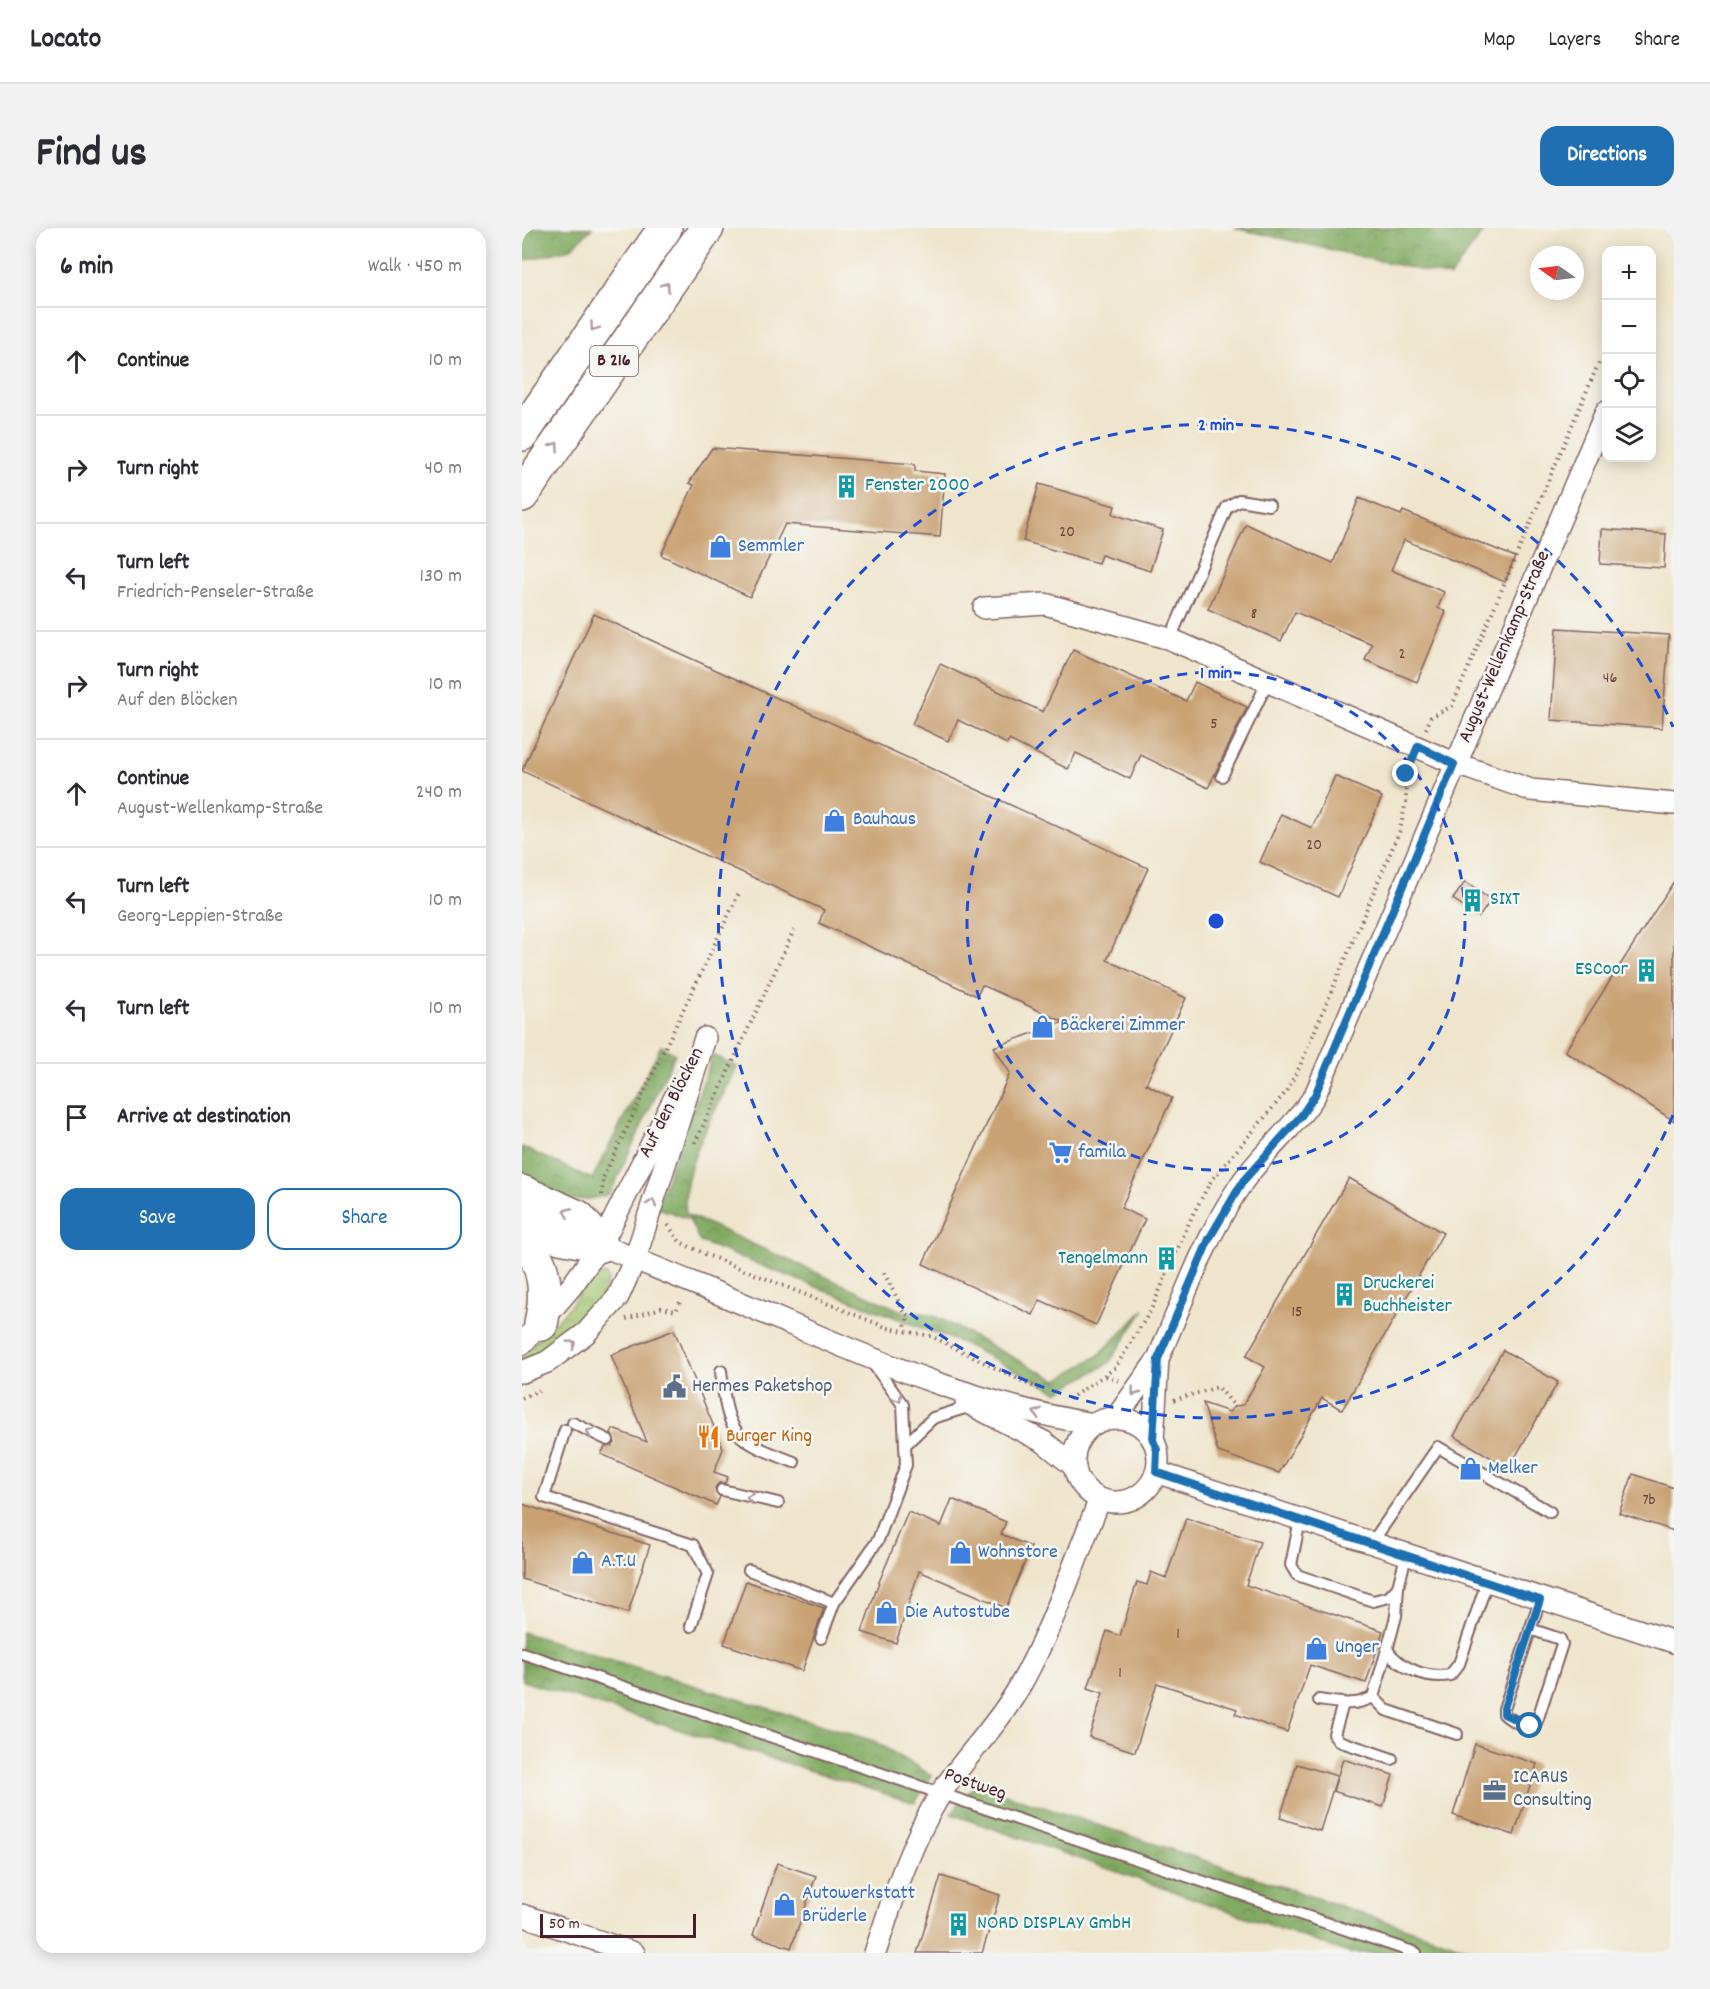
<!DOCTYPE html>
<meta charset="utf-8">
<style>
body{margin:0;font-family:Dekko,sans-serif;background:#f2f2f3;color:#2b2b33}
.controls{position:absolute;right:18px;top:18px;display:grid;overflow:hidden;border-radius:12px;box-shadow:0 3px 15px #0003}
.controls button{width:54px;height:54px;display:grid;place-items:center;padding:0;border:0;border-bottom:2px solid #e1e1e2;background:#fff;color:#2b2b33;font:30px sans-serif}
.compass{position:absolute;left:1008px;top:18px;width:54px;height:54px;border-radius:50%;background:#fff;box-shadow:0 3px 15px #0003;rotate:284deg}
.scale{position:absolute;left:18px;bottom:15px;width:156px;box-sizing:border-box;padding-left:6px;border:3px solid #4a1f2b;border-top:0;font-size:16px;line-height:21px;white-space:nowrap;color:#4a1f2b;-webkit-text-stroke:4px #f6f6f2;paint-order:stroke}
.stop{position:absolute;width:18px;height:18px;margin:-14px;border:4px solid #1f6fb2;border-radius:50%;background:#fff}
.stop.end{background:#1f6fb2;border-color:#fff;box-shadow:0 2px 6px #0008}
.list{margin:0;padding:0;list-style:none}
h2{display:flex;justify-content:space-between;align-items:center;height:78px;margin:0;padding:0 24px;font-size:26px}
h2 small{font-size:20px;font-weight:400;color:#7c7c81}
.list li{display:grid;grid-template-columns:39px 1fr auto;gap:18px;align-items:center;box-sizing:border-box;height:108px;padding:0 24px;border-top:2px solid #e1e1e2}
.list b{display:block;font-size:22px;white-space:nowrap}
.list p{margin:0;font-size:20px;white-space:nowrap;color:#7c7c81}
.list em{font-size:20px;font-style:normal;color:#7c7c81}
.actions{display:flex;gap:12px;padding:18px 24px}
.actions a{flex:1;padding:14px 0;border:2px solid #1f6fb2;border-radius:18px;text-align:center;font-size:21px;color:#1f6fb2}
.actions .main{background:#1f6fb2;color:#fff}
.icon{flex:none;width:33px;height:33px;fill:none;stroke:currentColor;stroke-width:2;stroke-linecap:round;stroke-linejoin:round}
.map{position:relative;flex:none;width:1152px;height:1725px;overflow:hidden;border-radius:18px}
header{display:flex;align-items:center;gap:36px;box-sizing:border-box;height:84px;padding:0 30px;background:#fff;border-bottom:2px solid #e1e1e2}
header strong{font-size:28px}
nav{display:flex;gap:33px;margin-inline-start:auto;font-size:21px}
.intro{display:flex;align-items:center;justify-content:space-between;box-sizing:border-box;height:144px;padding:0 36px}
h1{margin:0;font-size:42px}
.button{padding:15px 27px;border-radius:18px;background:#1f6fb2;color:#fff;font-size:21px;font-weight:700}
main{display:flex;gap:36px;padding:0 36px}
aside{flex:1;background:#fff;border-radius:18px;box-shadow:0 3px 15px #0003}
.map>svg:first-child{display:block}
.grass{fill:url(#grass-tufts);stroke:#76724e;stroke-width:1.5}
.forest{fill:url(#forest-crowns);stroke:#666546;stroke-width:1.5}
.building{fill:#c9a273}
.lines{fill:none;stroke-linecap:round;stroke-linejoin:round}
.service-casing{stroke:#846463;stroke-width:14}
.minor-casing{stroke:#846463;stroke-width:24}
.trunk-casing{stroke:#846463;stroke-width:36}
.path{stroke:#846463;stroke-width:4;stroke-dasharray:1.5 4.5;stroke-linecap:butt}
.service{stroke:#fff;stroke-width:10}
.minor{stroke:#fff;stroke-width:21}
.trunk{stroke:#fff;stroke-width:33}
.oneway{stroke:#ae9aa0}
.route{stroke:#1f6fb2;stroke-width:8}
.ring{fill:none;stroke:#1d4ed8;stroke-width:3;stroke-dasharray:10 8}
.labels{text-anchor:middle;dominant-baseline:central;stroke-width:5;stroke-linejoin:round;paint-order:stroke}
.number-label{font-size:16px;fill:#6a403d}
.shield{fill:#f6f6f2;stroke:#7e6067;stroke-width:1.5}
.shield-label{font-size:18px;font-weight:bold;fill:#4a1f2b}
.culture-label{font-size:20px;fill:#0d838f;stroke:#f6f6f2;text-anchor:start}
.shop-label{font-size:20px;fill:#366cbe;stroke:#f6f6f2;text-anchor:start}
.street-label{font-size:20px;fill:#4a1f2b;stroke:#f6f6f2}
.service-label{font-size:20px;fill:#4e5e75;stroke:#f6f6f2;text-anchor:start}
.food-label{font-size:20px;fill:#c56008;stroke:#f6f6f2;text-anchor:start}
.centre{fill:#1d4ed8;stroke:#f6f6f2;stroke-width:3}
.ring-label{font-size:18px;text-anchor:middle;font-weight:bold;fill:#1d4ed8;stroke:#f6f6f2;stroke-width:5;stroke-linejoin:round;paint-order:stroke}
</style>
<header>
<strong>Locato</strong>
<nav><a>Map</a><a>Layers</a><a>Share</a></nav>
</header>
<div class="intro"><h1>Find us</h1><a class="button">Directions</a></div>
<main>
<aside>
<h2>6 min<small>Walk · 450 m</small></h2>
<ul class="list">
<li><svg class="icon" aria-label="ahead" viewBox="0 0 24 24"><path d="M12 20V5M6 11l6-6 6 6"/></svg><div><b>Continue</b></div><em>10 m</em></li>
<li><svg class="icon" aria-label="right" viewBox="0 0 24 24"><path d="M7 20v-9h11M14 6l5 5-5 5"/></svg><div><b>Turn right</b></div><em>40 m</em></li>
<li><svg class="icon" aria-label="left" viewBox="0 0 24 24"><path d="M17 20v-9H6M10 6l-5 5 5 5"/></svg><div><b>Turn left</b><p>Friedrich-Penseler-Straße</p></div><em>130 m</em></li>
<li><svg class="icon" aria-label="right" viewBox="0 0 24 24"><path d="M7 20v-9h11M14 6l5 5-5 5"/></svg><div><b>Turn right</b><p>Auf den Blöcken</p></div><em>10 m</em></li>
<li><svg class="icon" aria-label="ahead" viewBox="0 0 24 24"><path d="M12 20V5M6 11l6-6 6 6"/></svg><div><b>Continue</b><p>August-Wellenkamp-Straße</p></div><em>240 m</em></li>
<li><svg class="icon" aria-label="left" viewBox="0 0 24 24"><path d="M17 20v-9H6M10 6l-5 5 5 5"/></svg><div><b>Turn left</b><p>Georg-Leppien-Straße</p></div><em>10 m</em></li>
<li><svg class="icon" aria-label="left" viewBox="0 0 24 24"><path d="M17 20v-9H6M10 6l-5 5 5 5"/></svg><div><b>Turn left</b></div><em>10 m</em></li>
<li><svg class="icon" aria-label="arrive" viewBox="0 0 24 24"><path d="M6 21V4h12l-3 4 3 4H6"/></svg><div><b>Arrive at destination</b></div></li>
</ul>
<div class="actions"><a class="main">Save</a><a>Share</a></div>
</aside>
<div class="map">
<svg width="1152" height="1725" viewBox="0 0 1152 1725">
<defs>
<pattern id="grass-tufts" width="24" height="20" patternUnits="userSpaceOnUse" patternTransform="scale(1.5)"><rect width="24" height="20" fill="#a2c670"/><path d="M3 7l-1-3M5 7V3M7 7l1-3M15 17l-1-3M17 17v-4M19 17l1-3" fill="none" stroke="#86a05c"/></pattern>
<pattern id="forest-crowns" width="20" height="18" patternUnits="userSpaceOnUse" patternTransform="scale(1.5)"><rect width="20" height="18" fill="#81ab62"/><path d="M2 6a3 3 0 1 1 6 0M12 15a3 3 0 1 1 6 0" fill="none" stroke="#6c8b51"/></pattern>
</defs>
<rect width="100%" height="100%" fill="#f6f6f2"/>
<filter id="ink" filterUnits="userSpaceOnUse"><feTurbulence type="fractalNoise" baseFrequency=".0167" numOctaves="2"/><feDisplacementMap in="SourceGraphic" scale="12" xChannelSelector="R" yChannelSelector="G"/><feConvolveMatrix kernelMatrix="1 2 1 2 8 2 1 2 1" color-interpolation-filters="sRGB"/></filter>
<filter id="wash" filterUnits="userSpaceOnUse"><feTurbulence type="fractalNoise" baseFrequency=".008" numOctaves="4" result="noise"/><feDisplacementMap in="SourceGraphic" scale="24" xChannelSelector="R" yChannelSelector="G"/><feGaussianBlur stdDeviation="1.35" result="paint"/><feColorMatrix in="noise" values="0 0 0 0 0 0 0 0 0 0 0 0 0 0 0 0 0 1.4 0 .05"/><feComposite in="paint" operator="in"/></filter>
<g filter="url(#wash)">
<rect width="100%" height="100%" fill="#efe5cc"/>
<path class="grass" d="M83 1046 86 1051C79 1087 31 1121 0 1137V1127L43 1084 67 1053Z"/>
<g class="forest">
<polygon points="0,0 70,0 48,21 0,33"/>
<polygon points="713,0 964,0 928,49"/>
<path d="M139 818 153 826 88 966C50 978 34 971 0 954V919L70 951Z"/>
<path d="M191 827 215 839C195 881 157 940 164 986L382 1084C411 1081 431 1099 456 1111 482 1125 509 1139 536 1152L577 1127 622 1082 587 1135 536 1164 442 1116 178 1014 167 991 134 979Z"/>
<polygon points="0,1404 352,1513 409,1547 393,1575 0,1453"/>
<polygon points="453,1556 959,1725 827,1725 429,1586"/>
</g>
<g id="blocks">
<g class="building">
<polygon points="190,220 393,236 393,243 423,246 418,309 263,296 228,369 139,327 172,257 167,255"/>
<polygon points="517,256 593,278 591,286 641,302 628,343 579,327 576,335 501,313"/>
<polygon points="837,270 879,287 881,283 993,329 983,354 882,312 869,342 922,364 916,380 924,384 895,454 843,432 850,416 773,384 759,413 686,381 724,296 811,335"/>
<polygon points="1080,301 1144,306 1142,340 1078,336"/>
<polygon points="72,386 626,640 585,732 664,770 624,856 650,870 599,980 623,991 574,1097 518,1072 511,1087 401,1036 488,845 472,819 542,794 460,757 455,768 297,695 302,682 0,543"/>
<polygon points="1035,400 1147,407 1140,500 1029,492"/>
<polygon points="551,422 664,473 673,454 725,479 686,560 619,527 608,551 554,525 546,541 487,512 485,516 436,492 426,513 390,496 418,436 521,484"/>
<polygon points="813,548 860,569 816,669 738,634 759,586 790,600"/>
<polygon points="1152,653 1152,893 1043,823"/>
<polygon points="943,654 969,672 957,689 931,671"/>
<polygon points="827,950 921,1005 820,1182 800,1170 757,1245 696,1224 681,1175 707,1184 713,1178 721,1177 743,1139 724,1128"/>
<polygon points="152,1102 201,1221 192,1244 206,1249 203,1255 197,1255 193,1260 198,1269 194,1277 79,1226 83,1219 90,1218 93,1215 89,1205 91,1201 125,1214 89,1127"/>
<polygon points="981,1122 1036,1154 987,1240 932,1208"/>
<polygon points="1111,1246 1152,1260 1152,1303 1097,1285"/>
<polygon points="430,1271 484,1294 479,1306 509,1319 484,1380 397,1343 374,1415 340,1404 357,1354 386,1284 419,1298"/>
<polygon points="0,1276 128,1317 106,1385 0,1351"/>
<polygon points="664,1290 738,1314 724,1357 861,1403 844,1455 788,1437 765,1504 713,1486 715,1481 635,1455 613,1524 567,1509 581,1465 566,1460 585,1403 598,1408 615,1354 625,1357 629,1344 644,1350"/>
<polygon points="224,1353 302,1380 280,1443 202,1416"/>
<polygon points="953,1516 1015,1536 992,1607 931,1587"/>
<polygon points="821,1531 871,1547 861,1579 811,1563"/>
<polygon points="775,1536 815,1548 798,1603 758,1590"/>
<polygon points="255,1635 294,1648 269,1720 231,1707"/>
<polygon points="419,1648 478,1667 460,1725 395,1725"/>
</g>
</g>
</g>
<g filter="url(#ink)">
<use href="#blocks" fill-opacity="0" stroke="#846463" stroke-width="1.5"/>
<g class="lines">
<defs>
<g id="service">
<polyline points="648,411 705,279 717,272 747,277"/>
<polyline points="700,548 746,453"/>
<path d="M199 1143C206 1209 212 1211 272 1234"/>
<polyline points="51,1195 86,1212"/>
<polyline points="43,1202 22,1269 171,1317 186,1346 169,1398"/>
<polyline points="384,1216 411,1190 449,1178"/>
<polyline points="200,1262 256,1275"/>
<polyline points="778,1292 769,1337 775,1347 851,1373 867,1369 876,1359 884,1328"/>
<polyline points="849,1316 916,1219 1028,1284"/>
<polyline points="227,1342 312,1375 356,1312 384,1237 381,1177 349,1133"/>
<path d="M876 1359 874 1388 865 1422C879 1441 905 1451 928 1447L937 1436 965 1354"/>
<path d="M1008 1401 1038 1411 1040 1416 1015 1493 1013 1498C1003 1499 989 1493 982 1486V1481L1018 1372"/>
<polyline points="299,1410 312,1375"/>
<polyline points="0,1425 894,1725"/>
<polyline points="851,1469 864,1482 935,1506"/>
<path d="M797 1472C817 1475 833 1479 851 1469L865 1422"/>
<polyline points="821,1476 812,1506 817,1513 870,1531"/>
</g>
<g id="minor">
<polyline points="462,380 523,376 648,411 932,535 1009,562 1152,576"/>
<path d="M79 1017C139 1042 199 1066 259 1092 360 1136 463 1179 572 1196"/>
<polyline points="0,1116 49,1059 79,1017 154,867"/>
<path d="M636 1131C661 1072 683 1009 719 956 741 924 772 900 793 867L1084 184"/>
<polyline points="0,1144 25,1134 64,1105 96,1069 113,1031 183,810"/>
<polyline points="444,1174 522,1214 553,1239"/>
<polyline points="594,1190 636,1131 631,1212"/>
<circle cx="594" cy="1232" r="42"/>
<polyline points="634,1244 1152,1414"/>
<polyline points="0,1687 112,1725"/>
<path d="M353 1725C371 1670 388 1615 419 1565 442 1530 473 1500 495 1463 530 1403 552 1334 578 1271"/>
</g>
<g id="trunk">
<polyline points="0,206 143,0"/>
<polyline points="0,267 185,0"/>
<polyline points="0,964 56,989 79,1017"/>
<polyline points="0,994 38,1009 79,1017"/>
<path d="M0 1010C24 1035 26 1064 19 1096"/>
</g>
</defs>
<use href="#service" class="service-casing"/>
<use href="#minor" class="minor-casing"/>
<use href="#trunk" class="trunk-casing"/>
<g class="path">
<polyline points="904,501 909,489 930,478 1078,132"/>
<polyline points="173,915 272,702"/>
<polyline points="80,967 81,950 218,663"/>
<polyline points="146,997 158,1014 183,1026 366,1100 409,1108 518,1162"/>
<polyline points="362,1045 382,1084 387,1087 382,1102"/>
<polyline points="104,1091 139,1080 154,1083 159,1072"/>
<polyline points="584,1148 598,1153"/>
<polyline points="0,1170 17,1162"/>
<polyline points="547,1171 593,1140 629,1082 671,986 689,953 764,864 777,840 878,602 884,574 884,546 888,538"/>
<polyline points="652,1172 696,1159 713,1178"/>
</g>
<use href="#service" class="service"/>
<use href="#minor" class="minor"/>
<use href="#trunk" class="trunk"/>
</g>
<defs><path id="oneway-chevron" d="M-2-3.5L2.5 0L-2 3.5" fill="none" stroke-width="1.6" stroke-linecap="round" stroke-linejoin="round" transform="scale(1.5)"/></defs>
<g class="oneway">
<use href="#oneway-chevron" transform="translate(144 58) rotate(-55)"/>
<use href="#oneway-chevron" transform="translate(72 99) rotate(125)"/>
<use href="#oneway-chevron" transform="translate(33 218) rotate(-56)"/>
<use href="#oneway-chevron" transform="translate(130 975) rotate(-72)"/>
<use href="#oneway-chevron" transform="translate(45 984) rotate(-156)"/>
<use href="#oneway-chevron" transform="translate(50 1116) rotate(-37)"/>
<use href="#oneway-chevron" transform="translate(613 1164) rotate(127)"/>
<use href="#oneway-chevron" transform="translate(376 1170) rotate(57)"/>
<use href="#oneway-chevron" transform="translate(515 1185) rotate(-164)"/>
<use href="#oneway-chevron" transform="translate(68 1204) rotate(-154)"/>
<use href="#oneway-chevron" transform="translate(228 1270) rotate(-169)"/>
</g>
</g>
<g class="lines" filter="url(#ink)">
<polyline class="route" points="884,546 896,518 932,536 793,867 779,888 721,953 687,1011 636,1131 631,1212 635,1222 634,1244 1018,1372 982,1480 982,1486 1008,1498"/>
</g>
<g class="ring">
<circle cx="694" cy="693" r="249"/>
<path d="M1151 887A497 497 0 1 1 1151 499"/>
</g>
<defs>
<symbol id="building-bare" viewBox="-9 -9 18 18"><path d="M-4-6H4V6H1V3H-1V6H-4ZM-2.5-4.3h1.7v1.8h-1.7ZM.8-4.3h1.7v1.8H.8ZM-2.5-1h1.7V.8h-1.7ZM.8-1h1.7V.8H.8Z" fill="#0f9aa8" stroke="#f6f6f2" stroke-width="2.5" paint-order="stroke"/></symbol>
<symbol id="shop-bare" viewBox="-9 -9 18 18"><path d="M-5-2.5h2.3a2.7 3.5 0 0 1 5.4 0H5L5.5 6h-11ZM-1.5-2.5h3a1.5 2.3 0 0 0-3 0Z" fill="#3f7fe0" stroke="#f6f6f2" stroke-width="2.5" paint-order="stroke"/></symbol>
<symbol id="supermarket-bare" viewBox="-9 -9 18 18"><path d="M-6-5.5h2.5l.6 2H6L4.5 2H-2.5L-4.4-4H-6ZM-1.5 3.2a1.3 1.3 0 1 0 .1 0ZM3 3.2a1.3 1.3 0 1 0 .1 0Z" fill="#3f7fe0" stroke="#f6f6f2" stroke-width="2.5" paint-order="stroke"/></symbol>
<symbol id="civic-bare" viewBox="-9 -9 18 18"><path d="M-.6-6.5H3V-4.5H.6V-3L4-1V1h2V6H-6V1h2V-1L-.6-3ZM-1.2 2.5V6h2.4V2.5Z" fill="#5c6f8a" stroke="#f6f6f2" stroke-width="2.5" paint-order="stroke"/></symbol>
<symbol id="restaurant-bare" viewBox="-9 -9 18 18"><path d="M-5-6h1v4h1v-4h1v4h1v-4h1v5L-1.5 .5V6h-2V.5L-5-1ZM5-6V6H3V1.5H1.5Q1.5-4 5-6Z" fill="#e8710a" stroke="#f6f6f2" stroke-width="2.5" paint-order="stroke"/></symbol>
<symbol id="office-bare" viewBox="-9 -9 18 18"><path d="M-6-3h4V-5.5h4V-3h4V5H-6ZM-1-4.5V-3h2v-1.5ZM-6 0V1H6V0Z" fill="#5c6f8a" stroke="#f6f6f2" stroke-width="2.5" paint-order="stroke"/></symbol>
</defs>
<g fill-rule="evenodd">
<use href="#building-bare" x="308" y="242" width="33" height="33"/>
<use href="#shop-bare" x="182" y="302" width="33" height="33"/>
<use href="#shop-bare" x="296" y="576" width="33" height="33"/>
<use href="#building-bare" x="934" y="656" width="33" height="33"/>
<use href="#building-bare" x="1108" y="726" width="33" height="33"/>
<use href="#shop-bare" x="504" y="782" width="33" height="33"/>
<use href="#supermarket-bare" x="522" y="908" width="33" height="33"/>
<use href="#building-bare" x="628" y="1014" width="33" height="33"/>
<use href="#building-bare" x="806" y="1050" width="33" height="33"/>
<use href="#civic-bare" x="136" y="1142" width="33" height="33"/>
<use href="#restaurant-bare" x="170" y="1192" width="33" height="33"/>
<use href="#shop-bare" x="932" y="1224" width="33" height="33"/>
<use href="#shop-bare" x="422" y="1308" width="33" height="33"/>
<use href="#shop-bare" x="44" y="1318" width="33" height="33"/>
<use href="#shop-bare" x="348" y="1368" width="33" height="33"/>
<use href="#shop-bare" x="778" y="1404" width="33" height="33"/>
<use href="#office-bare" x="956" y="1546" width="33" height="33"/>
<use href="#shop-bare" x="246" y="1660" width="33" height="33"/>
<use href="#building-bare" x="420" y="1680" width="33" height="33"/>
</g>
<g class="labels">
<g class="number-label">
<text x="545" y="304">20</text>
<text x="732" y="386">8</text>
<text x="880" y="426">2</text>
<text x="1088" y="450">46</text>
<text x="692" y="496">5</text>
<text x="792" y="617">20</text>
<text x="775" y="1084">15</text>
<text x="1127" y="1272">7b</text>
<text x="656" y="1406">1</text>
<text x="598" y="1445">1</text>
</g>
<rect class="shield" x="68" y="118" width="48" height="30" rx="4.5"/>
<g class="shield-label">
<text x="92" y="133">B 216</text>
</g>
<g class="culture-label">
<text x="343" y="258">Fenster 2000</text>
<text x="968" y="672">SIXT</text>
<text x="1106" y="742" text-anchor="end">ESCoor</text>
<text x="626" y="1031" text-anchor="end">Tengelmann</text>
<text x="841" y="1056">Druckerei<tspan x="841" dy="23">Buchheister</tspan></text>
<text x="455" y="1696">NORD DISPLAY GmbH</text>
</g>
<g class="shop-label">
<text x="216" y="319">Semmler</text>
<text x="331" y="592">Bauhaus</text>
<text x="538" y="798">Bäckerei Zimmer</text>
<text x="556" y="925">famila</text>
<text x="966" y="1241">Melker</text>
<text x="456" y="1325">Wohnstore</text>
<text x="79" y="1334">A.T.U</text>
<text x="383" y="1385">Die Autostube</text>
<text x="813" y="1420">Unger</text>
<text x="280" y="1666">Autowerkstatt<tspan x="280" dy="23">Brüderle</tspan></text>
</g>
<g class="street-label">
<text transform="translate(983 419) rotate(-67)">August-Wellenkamp-Straße</text>
<text transform="translate(150 875) rotate(-63)">Auf den Blöcken</text>
<text transform="translate(453 1557) rotate(19)">Postweg</text>
</g>
<g class="service-label">
<text x="170" y="1159">Hermes Paketshop</text>
<text x="991" y="1550">ICARUS<tspan x="991" dy="23">Consulting</tspan></text>
</g>
<g class="food-label">
<text x="204" y="1209">Burger King</text>
</g>
</g>
<circle cx="694" cy="693" r="9" class="centre"/>
<g class="ring-label">
<text x="694" y="202">2 min</text>
<text x="694" y="450">1 min</text>
</g>
</svg>
<div class="controls">
<button>+</button>
<button>−</button>
<button><svg class="icon" aria-label="locate" viewBox="0 0 24 24"><circle cx="12" cy="12" r="6"/><path d="M12 2v4M12 18v4M2 12h4M18 12h4"/></svg></button>
<button><svg class="icon" aria-label="layers" viewBox="0 0 24 24"><path d="M12 4l9 5-9 5-9-5zM3 14l9 5 9-5"/></svg></button>
</div>
<svg class="compass" viewBox="-18 -18 36 36"><path d="M0-13l5 13h-10z" fill="#e53935"/><path d="M0 13l5-13h-10z" fill="#7c7c81"/></svg>
<div class="scale">50 m</div>
<div class="stop" style="left:1008px;top:1498px"></div>
<div class="stop end" style="left:884px;top:546px"></div>
</div>
</main>
